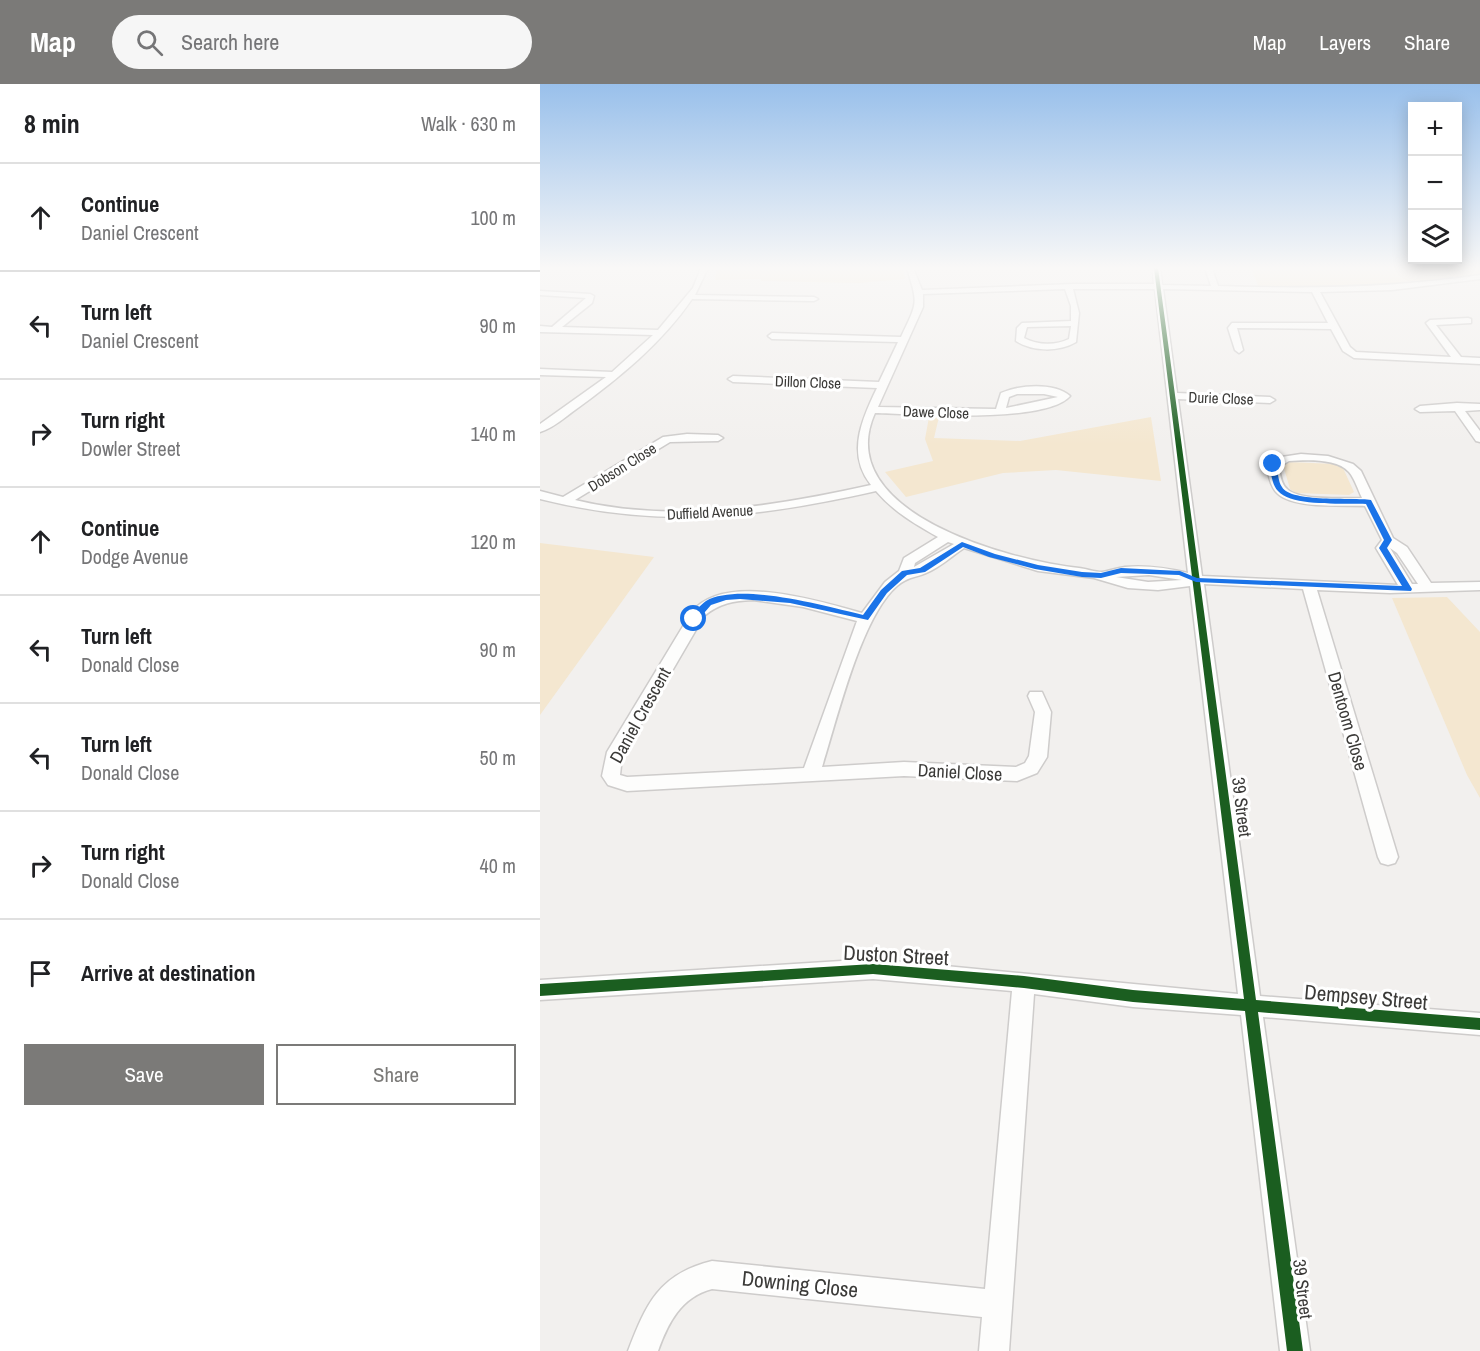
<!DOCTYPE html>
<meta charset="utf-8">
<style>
body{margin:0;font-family:"Archivo Narrow",sans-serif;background:#f6f6f6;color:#202124}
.controls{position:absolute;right:18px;top:18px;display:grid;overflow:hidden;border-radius:0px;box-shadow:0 3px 15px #0003}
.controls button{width:54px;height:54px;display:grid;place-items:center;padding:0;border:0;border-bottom:2px solid #e0e0e0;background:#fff;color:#202124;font:30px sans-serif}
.stop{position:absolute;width:18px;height:18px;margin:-14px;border:4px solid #1a73e8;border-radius:50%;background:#fff}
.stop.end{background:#1a73e8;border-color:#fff;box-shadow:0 2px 6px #0008}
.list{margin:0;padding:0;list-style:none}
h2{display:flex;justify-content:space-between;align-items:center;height:78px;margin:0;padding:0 24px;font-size:26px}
h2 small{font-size:20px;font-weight:400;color:#757577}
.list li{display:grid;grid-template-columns:39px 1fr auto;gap:18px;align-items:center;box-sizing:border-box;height:108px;padding:0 24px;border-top:2px solid #e0e0e0}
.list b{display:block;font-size:22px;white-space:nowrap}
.list p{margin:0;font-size:20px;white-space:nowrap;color:#757577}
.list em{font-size:20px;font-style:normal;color:#757577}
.actions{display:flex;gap:12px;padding:18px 24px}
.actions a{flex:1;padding:14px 0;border:2px solid #7b7a78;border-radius:0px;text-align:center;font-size:21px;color:#7b7a78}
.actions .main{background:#7b7a78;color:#fff}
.icon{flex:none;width:33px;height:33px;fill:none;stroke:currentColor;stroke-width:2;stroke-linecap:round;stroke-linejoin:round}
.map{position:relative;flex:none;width:940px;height:1267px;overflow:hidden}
header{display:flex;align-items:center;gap:36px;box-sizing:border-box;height:84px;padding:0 30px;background:#7b7a78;color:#fff}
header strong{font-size:28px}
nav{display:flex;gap:33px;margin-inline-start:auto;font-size:21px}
.search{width:420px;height:54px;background:#f6f6f6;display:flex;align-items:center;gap:15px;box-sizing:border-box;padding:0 21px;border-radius:33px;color:#757577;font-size:22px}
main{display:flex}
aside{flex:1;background:#fff}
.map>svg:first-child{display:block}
.green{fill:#f4e7d0}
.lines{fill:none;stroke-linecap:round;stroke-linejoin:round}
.minor-casing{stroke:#cecccb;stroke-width:3}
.minor{fill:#fdfdfc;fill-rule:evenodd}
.cycleway-casing{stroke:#fff;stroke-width:4}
.cycleway{fill:#1b5e20;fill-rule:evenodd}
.route{fill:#1a73e8}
.labels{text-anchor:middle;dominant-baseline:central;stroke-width:6;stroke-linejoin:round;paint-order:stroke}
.far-street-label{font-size:15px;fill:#3b3a38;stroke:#fff}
.street-label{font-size:18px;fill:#3b3a38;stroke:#fff}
.near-street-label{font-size:21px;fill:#3b3a38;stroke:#fff}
</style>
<header>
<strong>Map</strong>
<div class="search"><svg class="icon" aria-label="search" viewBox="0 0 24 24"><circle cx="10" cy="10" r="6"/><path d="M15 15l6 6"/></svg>Search here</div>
<nav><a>Map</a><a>Layers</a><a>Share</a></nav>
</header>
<main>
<aside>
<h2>8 min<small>Walk · 630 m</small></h2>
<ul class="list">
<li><svg class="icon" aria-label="ahead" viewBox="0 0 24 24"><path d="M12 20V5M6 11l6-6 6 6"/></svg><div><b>Continue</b><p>Daniel Crescent</p></div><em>100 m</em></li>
<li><svg class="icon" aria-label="left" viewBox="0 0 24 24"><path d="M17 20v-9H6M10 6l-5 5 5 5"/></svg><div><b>Turn left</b><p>Daniel Crescent</p></div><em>90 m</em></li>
<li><svg class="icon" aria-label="right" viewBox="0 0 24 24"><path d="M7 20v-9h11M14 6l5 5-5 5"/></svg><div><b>Turn right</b><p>Dowler Street</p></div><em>140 m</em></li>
<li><svg class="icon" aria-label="ahead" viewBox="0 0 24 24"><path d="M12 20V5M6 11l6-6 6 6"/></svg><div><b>Continue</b><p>Dodge Avenue</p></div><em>120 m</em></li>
<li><svg class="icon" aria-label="left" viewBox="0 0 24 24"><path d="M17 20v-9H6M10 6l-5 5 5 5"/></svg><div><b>Turn left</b><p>Donald Close</p></div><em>90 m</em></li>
<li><svg class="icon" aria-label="left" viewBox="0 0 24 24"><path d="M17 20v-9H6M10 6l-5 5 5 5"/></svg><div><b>Turn left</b><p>Donald Close</p></div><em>50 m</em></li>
<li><svg class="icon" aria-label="right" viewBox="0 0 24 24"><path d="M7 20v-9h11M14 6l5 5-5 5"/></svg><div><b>Turn right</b><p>Donald Close</p></div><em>40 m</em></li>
<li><svg class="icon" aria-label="arrive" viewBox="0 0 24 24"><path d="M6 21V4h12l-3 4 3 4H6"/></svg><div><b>Arrive at destination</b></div></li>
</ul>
<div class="actions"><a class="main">Save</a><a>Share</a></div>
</aside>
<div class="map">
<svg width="940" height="1267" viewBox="0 0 940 1267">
<rect width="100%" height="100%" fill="#f2f0ee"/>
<g class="green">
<polygon points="177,184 363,184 365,195 319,199 221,197 221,195 175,196"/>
<polygon points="711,184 940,184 940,193 889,200 720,206"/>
<polygon points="389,333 399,333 394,354 480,357 611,333 621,397 516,386 463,389 366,413 345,388 393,377 385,355"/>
<polygon points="748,378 795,380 803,384 814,408 809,411 756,409 750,405 743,381"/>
<polygon points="0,459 114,473 0,631"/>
<polygon points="907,513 940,548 940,714 927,691 852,514"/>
</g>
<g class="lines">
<defs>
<g id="minor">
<path d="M161 184H168L155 211 274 213 278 215 274 217 152 215C122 259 78 295 35 326 24 334 13 344 0 348V340L66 293 0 291V285L72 288 113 251 0 248V242L12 243 46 214 0 211V207L50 210 54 212 52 219 22 243 118 246 153 204Z"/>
<path d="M367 184H373L382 206 533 200H614L613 184H620L622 201 671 202 665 184H672L678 202C766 205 853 204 940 191V195L852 206 780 208 810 263 816 268 911 273 886 239 890 236 928 234 931 235V239L896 241 921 273 940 274V280L814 274 803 267 791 245 697 244 703 266 699 269 695 266 688 244 692 239H788L772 208 623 205 637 309 730 313 735 316 730 319 638 315 662 492 858 501 836 464 842 456 825 422C803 421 755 425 738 410 730 403 728 390 727 380L735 374 761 370 788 372 813 380 821 387 853 454 867 463 891 499 940 498V506L850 509 777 506 858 773 855 779 848 781 841 779 838 773 763 505 664 500 720 912 940 929V951L723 933 770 1267H740L701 931 593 923 494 910 469 1267H439L442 1233 172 1205C141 1213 128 1239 118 1267H88C106 1220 119 1190 172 1177L445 1205 472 907 333 895 0 916V896L333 875 698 910 650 502 618 506 588 504 554 494 498 487 424 464C412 472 399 484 386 489 374 494 367 493 357 502 321 533 297 636 282 683L364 678 476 683 485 679 489 672 495 628 488 612 490 608H502L511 628 507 673 497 689 477 697 364 692 87 707 68 701 62 692 67 668 151 529C183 487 279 517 322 529L345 498 359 487 364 474 398 453C375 440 354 428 336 407 216 434 121 445 0 415V407L23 413 123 353 147 350 178 351 183 354 178 357 130 358 35 416C132 440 236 422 331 401 306 370 322 335 337 304L193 298 188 295 193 292 339 298 358 258 232 255 228 252 232 249 361 253C378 217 378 221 367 184ZM525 205 531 222V237L482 239 477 244 476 257C493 268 519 268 536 258L539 229 533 205H615L648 489C627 484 606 481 585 483 577 484 569 487 562 488 555 488 547 485 539 484 472 477 290 429 335 329 373 330 506 340 530 312 514 298 479 301 461 309L456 325 338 323 383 223V210ZM531 242 529 255C515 262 497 261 484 254L487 243ZM477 310H504L518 313 466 324 469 313ZM749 377C766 376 797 374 809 388 815 395 818 406 822 414 804 414 760 417 747 405 741 400 740 390 739 383ZM408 458 414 460 374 483 375 479ZM850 464 857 469 878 500H872ZM609 491 642 496 608 498 576 493ZM213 516 263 523 317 537 264 684 87 693 80 691 82 673 164 532C180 519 193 517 213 516Z"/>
<polygon points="917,319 940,320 940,326 925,327 940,347 940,358 936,357 915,327 880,328 875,325 880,322"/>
</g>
</defs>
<use href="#minor" class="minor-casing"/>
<use href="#minor" class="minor"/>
<defs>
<polygon id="cycleway" points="614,184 618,184 716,916 940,934 940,946 718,928 763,1267 747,1267 705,927 593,918 484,904 333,890 0,912 0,900 333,880 484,892 593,906 704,915"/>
</defs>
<use href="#cycleway" class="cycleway-casing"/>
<use href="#cycleway" class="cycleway"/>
</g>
<linearGradient id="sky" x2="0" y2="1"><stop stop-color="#99c0eb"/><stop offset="0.51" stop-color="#f9f8f7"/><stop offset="1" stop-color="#f9f8f7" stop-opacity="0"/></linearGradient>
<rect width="940" height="361" fill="url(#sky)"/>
<path class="route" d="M733 378 736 380C738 387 738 398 742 403 751 419 813 413 831 416L852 456 847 464 872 505 871 507 656 498 639 491 581 489 561 494 542 493 495 485 449 473 423 463 385 488 367 491 347 509 328 536 250 519 200 515 186 516 171 521 158 536 150 535C154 529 160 521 166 517 200 498 285 522 323 531L341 506 362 487 380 484 422 458 455 470 498 481 542 488 561 489 581 484 640 487 657 494 862 502 839 464 844 456 826 420C805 419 752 423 738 407 732 401 731 388 729 380Z"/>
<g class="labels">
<g class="far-street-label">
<text transform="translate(268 298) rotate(2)">Dillon Close</text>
<text transform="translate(681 314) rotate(2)">Durie Close</text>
<text transform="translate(396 328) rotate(2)">Dawe Close</text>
<text transform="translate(82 383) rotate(-32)">Dobson Close</text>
<text transform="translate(170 428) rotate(-3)">Duffield Avenue</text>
</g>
<g class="street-label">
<text transform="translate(100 631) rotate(-61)">Daniel Crescent</text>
<text transform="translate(808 637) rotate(74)">Dentoom Close</text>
<text transform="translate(420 688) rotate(3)">Daniel Close</text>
<text transform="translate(702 723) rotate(83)">39 Street</text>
<text transform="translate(763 1205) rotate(83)">39 Street</text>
</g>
<g class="near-street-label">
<text transform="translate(356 871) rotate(3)">Duston Street</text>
<text transform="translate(826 913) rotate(5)">Dempsey Street</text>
<text transform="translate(260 1200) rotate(6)">Downing Close</text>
</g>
</g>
</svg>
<div class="controls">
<button>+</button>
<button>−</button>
<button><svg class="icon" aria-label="layers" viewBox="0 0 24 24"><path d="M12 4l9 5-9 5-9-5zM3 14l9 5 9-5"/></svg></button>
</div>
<div class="stop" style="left:154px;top:535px"></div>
<div class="stop end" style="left:733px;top:380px"></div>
</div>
</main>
